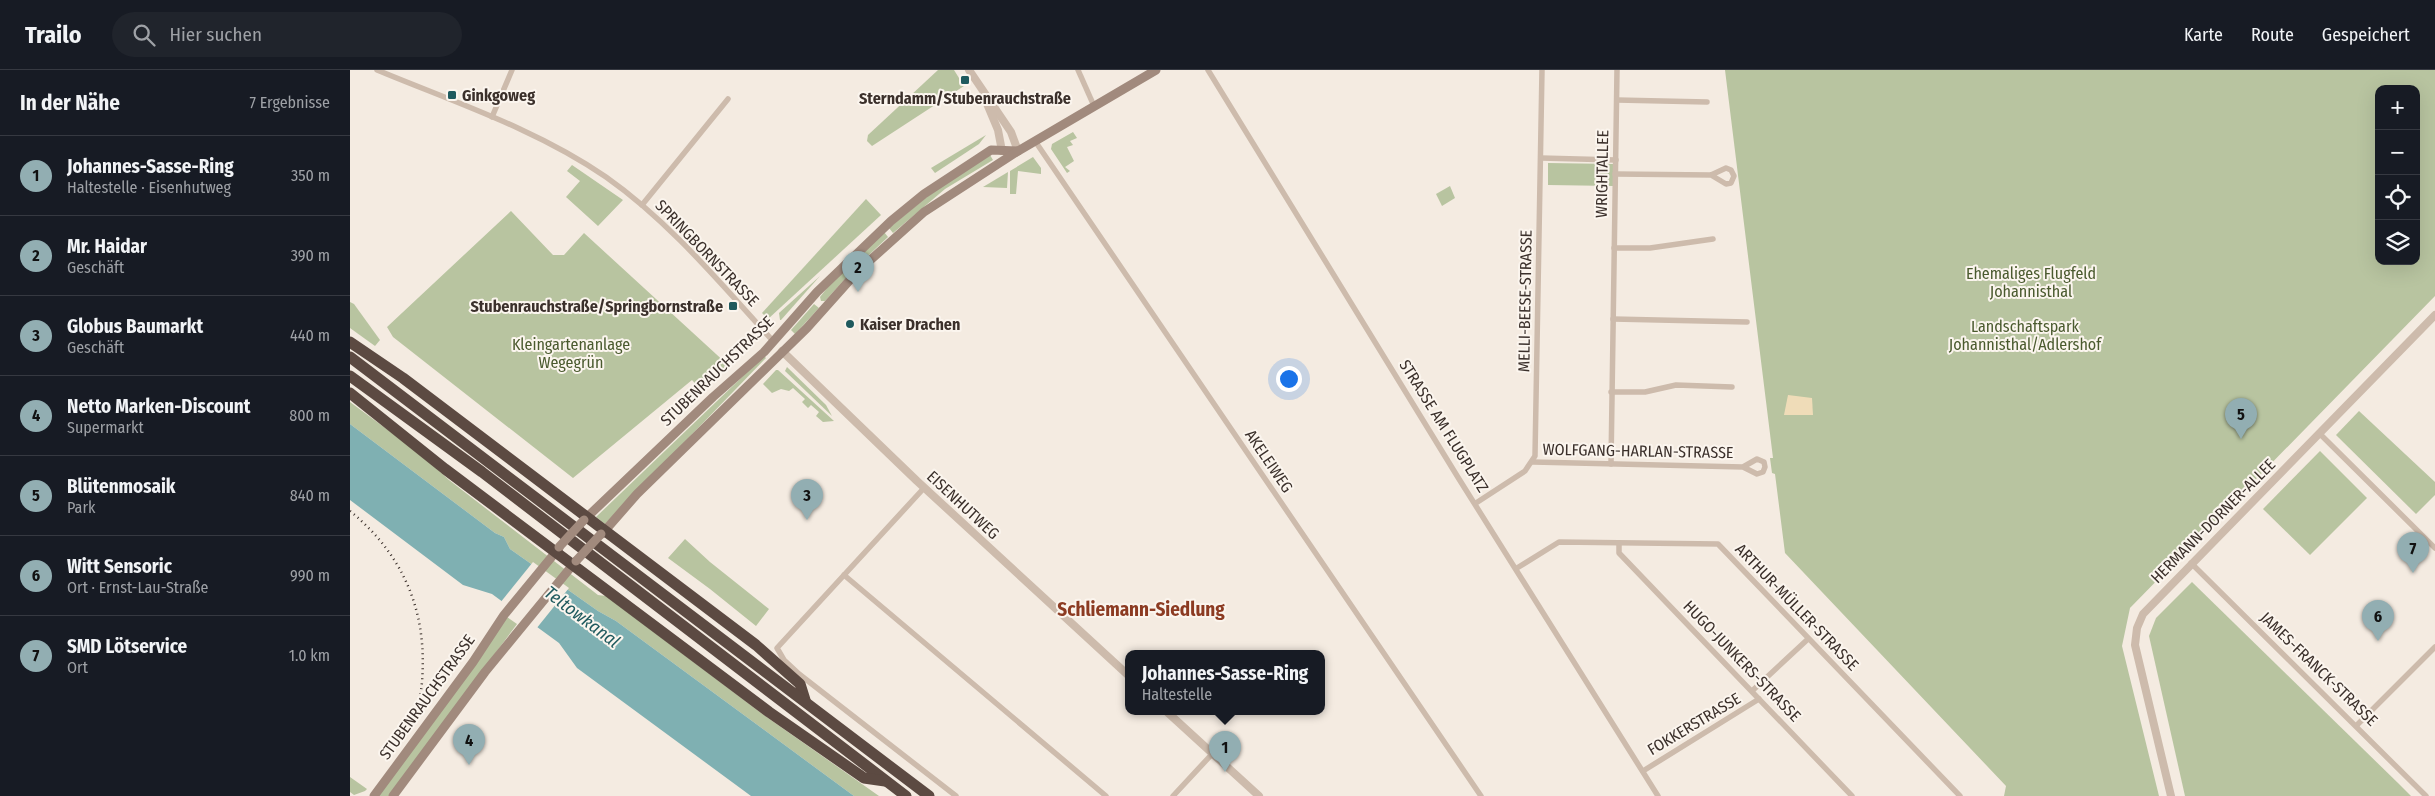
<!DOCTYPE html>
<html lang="de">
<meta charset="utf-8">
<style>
body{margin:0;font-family:"Fira Sans Condensed",sans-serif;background:#20242c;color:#f1f3f6}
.controls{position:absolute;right:15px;top:15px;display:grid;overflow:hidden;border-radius:10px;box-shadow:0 5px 20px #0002}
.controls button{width:45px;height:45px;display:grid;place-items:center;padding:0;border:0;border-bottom:1px solid #363941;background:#171b24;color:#f1f3f6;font:25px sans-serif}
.you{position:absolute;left:938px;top:308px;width:18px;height:18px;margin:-12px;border:4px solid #fff;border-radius:50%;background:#1a73e8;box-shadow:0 0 0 8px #1a73e833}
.badge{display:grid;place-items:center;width:32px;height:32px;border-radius:50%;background:#92aeb2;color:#111;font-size:16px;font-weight:700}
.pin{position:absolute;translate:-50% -41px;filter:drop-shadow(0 1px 2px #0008)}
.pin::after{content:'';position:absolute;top:26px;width:18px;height:15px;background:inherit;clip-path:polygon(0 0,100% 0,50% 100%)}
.popup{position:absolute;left:775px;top:580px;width:200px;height:65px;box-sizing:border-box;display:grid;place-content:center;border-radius:10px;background:#171b24;filter:drop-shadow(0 1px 4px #0005);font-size:16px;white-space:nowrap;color:#9ea1a6}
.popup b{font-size:19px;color:#f1f3f6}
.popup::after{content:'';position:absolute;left:50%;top:100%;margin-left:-10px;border:10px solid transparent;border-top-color:#171b24}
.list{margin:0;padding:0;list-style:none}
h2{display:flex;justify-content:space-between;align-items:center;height:65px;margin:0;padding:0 20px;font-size:21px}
h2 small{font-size:16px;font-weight:400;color:#9ea1a6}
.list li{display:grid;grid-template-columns:32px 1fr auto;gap:15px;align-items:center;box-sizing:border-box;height:80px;padding:0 20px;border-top:1px solid #363941}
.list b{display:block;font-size:19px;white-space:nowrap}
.list p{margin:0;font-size:16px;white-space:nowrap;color:#9ea1a6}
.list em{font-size:16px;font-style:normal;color:#9ea1a6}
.icon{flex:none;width:28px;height:28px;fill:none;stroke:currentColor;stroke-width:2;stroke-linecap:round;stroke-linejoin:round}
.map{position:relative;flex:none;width:2085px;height:726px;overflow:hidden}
header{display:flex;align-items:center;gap:30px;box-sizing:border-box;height:70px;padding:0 25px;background:#171b24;border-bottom:1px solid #363941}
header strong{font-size:24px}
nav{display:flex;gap:28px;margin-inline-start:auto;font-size:18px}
.search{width:350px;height:45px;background:#20242c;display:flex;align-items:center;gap:12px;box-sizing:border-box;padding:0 18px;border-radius:28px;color:#9ea1a6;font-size:19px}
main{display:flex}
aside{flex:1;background:#171b24}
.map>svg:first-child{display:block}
.green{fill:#b8c4a0;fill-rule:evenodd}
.sand{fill:#efdcb8}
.water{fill:#7fb0b2}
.pier{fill:#f4ebe1}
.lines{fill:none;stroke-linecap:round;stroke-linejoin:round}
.minor{stroke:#cdbbac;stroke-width:5.5}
.tertiary{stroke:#cdbbac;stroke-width:8}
.secondary{stroke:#a18a7d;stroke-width:9}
.motorway{stroke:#5c4a42;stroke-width:11}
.rail{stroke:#3b302b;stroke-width:2.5;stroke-dasharray:1 4;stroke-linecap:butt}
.secondary-bridge{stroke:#a18a7d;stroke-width:9}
.poi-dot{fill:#1f5a5e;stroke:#fbf5ee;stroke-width:2}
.labels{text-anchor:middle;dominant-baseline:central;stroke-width:4;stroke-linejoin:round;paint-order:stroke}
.poi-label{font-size:16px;font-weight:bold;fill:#3b302b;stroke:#fbf5ee;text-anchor:start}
.street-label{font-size:16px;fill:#3b302b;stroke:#fbf5ee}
.park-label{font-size:16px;fill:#4a5a2e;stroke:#fbf5ee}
.water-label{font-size:18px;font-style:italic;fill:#1f5a5e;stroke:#fbf5ee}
.quarter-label{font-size:19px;font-weight:bold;fill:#8c3b22;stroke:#fbf5ee}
</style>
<header>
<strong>Trailo</strong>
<div class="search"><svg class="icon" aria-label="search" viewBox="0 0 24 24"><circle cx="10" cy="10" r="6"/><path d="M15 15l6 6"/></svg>Hier suchen</div>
<nav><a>Karte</a><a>Route</a><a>Gespeichert</a></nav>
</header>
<main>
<aside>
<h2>In der Nähe<small>7 Ergebnisse</small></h2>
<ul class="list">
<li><span class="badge">1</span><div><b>Johannes-Sasse-Ring</b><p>Haltestelle · Eisenhutweg</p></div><em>350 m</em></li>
<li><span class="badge">2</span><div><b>Mr. Haidar</b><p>Geschäft</p></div><em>390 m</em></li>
<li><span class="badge">3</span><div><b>Globus Baumarkt</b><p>Geschäft</p></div><em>440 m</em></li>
<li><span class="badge">4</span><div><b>Netto Marken-Discount</b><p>Supermarkt</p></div><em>800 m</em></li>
<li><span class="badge">5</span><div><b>Blütenmosaik</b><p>Park</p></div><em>840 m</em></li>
<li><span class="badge">6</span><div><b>Witt Sensoric</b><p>Ort · Ernst-Lau-Straße</p></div><em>990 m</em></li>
<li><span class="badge">7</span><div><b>SMD Lötservice</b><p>Ort</p></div><em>1.0 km</em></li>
</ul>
</aside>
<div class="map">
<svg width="2085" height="726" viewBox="0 0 2085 726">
<rect width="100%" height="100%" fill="#f4ebe1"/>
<g class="green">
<polygon points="588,0 604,0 614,16 522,76 517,71 518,65"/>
<path d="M1375 0H2085V226L1780 538 1772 576 1809 726H1654L1656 716 1435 483 1425 404 1422 403 1420 388H1423ZM2029 19H2066V191H2029Z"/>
<polygon points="723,62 727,68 720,71 723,75 717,77 724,91 715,97 720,101 717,103 701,79 702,74"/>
<polygon points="636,65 629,74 585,103 581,98"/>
<polygon points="640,85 643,90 595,119 543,163 539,158 578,126"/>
<polygon points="683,87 691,98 691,104 668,101 666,124 660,124 660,101"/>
<polygon points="1198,93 1263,94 1263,116 1198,115"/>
<polygon points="222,95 273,130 248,156 216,127 230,111 217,101"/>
<polygon points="658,102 657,118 633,117"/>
<polygon points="1100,116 1105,128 1092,136 1086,124"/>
<polygon points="516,129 531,145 418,249 412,243"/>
<polygon points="161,141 203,185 214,185 234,163 378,295 352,321 342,310 223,408 43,267 37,257"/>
<polygon points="534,162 538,167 504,199 475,231 471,231 470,227 478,217"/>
<polygon points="470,206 431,250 430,250 429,243"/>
<polygon points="0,232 4,234 30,270 25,276 0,258"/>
<polygon points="464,234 469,238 445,264 441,260"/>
<polygon points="414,286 416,288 255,454 246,447"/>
<polygon points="437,297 476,335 482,346 435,301"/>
<polygon points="426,300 428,300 484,351 473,352 466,346 469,342 461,335 458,338 452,332 455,329 443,318 439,321 431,319 422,323 413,314"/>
<polygon points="0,332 73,386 99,410 248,525 256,526 411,643 529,726 504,726 266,551 248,541 160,479 154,467 145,463 0,354"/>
<polygon points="2009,341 2085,412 2085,425 2066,444 1986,365"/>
<polygon points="1970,381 2017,428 1960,485 1913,439"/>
<polygon points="335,469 360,492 419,539 406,556 360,519 318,488"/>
<polygon points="1842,512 2049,714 2061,726 1835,726 1799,566 1806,548"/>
<polygon points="157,547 167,554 39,726 27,726"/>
<polygon points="0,707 17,719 15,721 4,725 0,722"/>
</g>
<polygon class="sand" points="1438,325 1462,328 1463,345 1434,345"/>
<polygon class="water" points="0,354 145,463 154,467 160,479 248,541 266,551 504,726 401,726 227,598 209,573 142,524 113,515 0,430"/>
<polygon class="pier" points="183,492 219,518 186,559 150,533"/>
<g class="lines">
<g class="minor">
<path d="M27 0C104 32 186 59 256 107 320 152 371 214 423 271"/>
<polyline points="728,0 744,36"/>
<polyline points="858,0 1109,409 1308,726"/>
<polyline points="1267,30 1357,32"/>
<polyline points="142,47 162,0"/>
<polyline points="685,71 1131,726"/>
<polyline points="1191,88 1266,90"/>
<polyline points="1265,104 1361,105 1376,98 1381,100 1384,106 1381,113 1376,114 1361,105"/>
<polyline points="292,135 378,29"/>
<polyline points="1264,178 1300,178 1363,169"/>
<polyline points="1263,249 1397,252"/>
<polyline points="1261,322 1295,322 1326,315 1382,317"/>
<polyline points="1969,363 2085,478"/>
<polyline points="1183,392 1393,397 1407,389 1414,392 1415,397 1413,402 1407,404 1393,397"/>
<polyline points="1261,394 1267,0"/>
<polyline points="574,418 427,578 434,590 449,604 606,726"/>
<polyline points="1126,433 1175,401 1185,386 1192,0"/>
<polyline points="1269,473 1269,483 1502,726"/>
<polyline points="1841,493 2076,726"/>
<polyline points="1167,498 1209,472 1368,474 1610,726"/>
<polyline points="494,505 756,726"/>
<polyline points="1402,621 1458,569"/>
<polyline points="2007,655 2085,577"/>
<polyline points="1293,701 1409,629"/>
<polyline points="823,726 863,683"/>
</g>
<g class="tertiary">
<polyline points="619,0 661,62 668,81"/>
<polyline points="635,29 648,60 652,81"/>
<polyline points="432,281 567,411 779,606"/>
<polyline points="816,641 909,726"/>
<polyline points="1821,726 1785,575 1787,558 1793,544 2085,245"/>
</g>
<g class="secondary">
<polyline points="234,450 363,327 414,282 467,222 541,151 574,124 641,80 668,81"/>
<polyline points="252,464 287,424 457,258 507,202 574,142 668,81 806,0"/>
<polyline points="24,726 123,592 154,545 209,478"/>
<polyline points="43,726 135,602 226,491"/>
</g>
<g class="motorway">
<polyline points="0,272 53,308 406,575 450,614 455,630"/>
<polyline points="0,287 579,726"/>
<polyline points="0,306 132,402 556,726"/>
<polyline points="0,323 95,399 419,642 514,708 535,711"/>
</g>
<path class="rail" d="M0 441C60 490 81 554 70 629"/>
<g class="secondary-bridge">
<polyline points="209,477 234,450"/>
<polyline points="226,491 251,464"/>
</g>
</g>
<g class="poi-dot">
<rect x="610" y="5" width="10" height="10" rx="2.5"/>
<rect x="97" y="20" width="10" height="10" rx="2.5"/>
<rect x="378" y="231" width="10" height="10" rx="2.5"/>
<circle cx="500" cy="254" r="5"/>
</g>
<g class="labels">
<g class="poi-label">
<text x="112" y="25">Ginkgoweg</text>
<text x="615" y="28" text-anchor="middle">Sterndamm/Stubenrauchstraße</text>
<text x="373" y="236" text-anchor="end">Stubenrauchstraße/Springbornstraße</text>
<text x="510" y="254">Kaiser Drachen</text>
</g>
<g class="street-label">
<text transform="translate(1252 104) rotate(-89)">WRIGHTALLEE</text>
<text transform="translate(357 183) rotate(46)">SPRINGBORNSTRASSE</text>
<text transform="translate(1175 231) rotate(-89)">MELLI-BEESE-STRASSE</text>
<text transform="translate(367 301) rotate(-44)">STUBENRAUCHSTRASSE</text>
<text transform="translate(1094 356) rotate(58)">STRASSE AM FLUGPLATZ</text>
<text transform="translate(1288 381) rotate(1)">WOLFGANG-HARLAN-STRASSE</text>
<text transform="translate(919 391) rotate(56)">AKELEIWEG</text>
<text transform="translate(613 435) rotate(43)">EISENHUTWEG</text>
<text transform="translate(1863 451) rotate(-45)">HERMANN-DORNER-ALLEE</text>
<text transform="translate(1447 537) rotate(46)">ARTHUR-MÜLLER-STRASSE</text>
<text transform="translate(1392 591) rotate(46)">HUGO-JUNKERS-STRASSE</text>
<text transform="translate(1969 599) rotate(44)">JAMES-FRANCK-STRASSE</text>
<text transform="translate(77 627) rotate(-54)">STUBENRAUCHSTRASSE</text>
<text transform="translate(1344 654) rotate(-31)">FOKKERSTRASSE</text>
</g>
<g class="park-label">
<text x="1681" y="203">Ehemaliges Flugfeld<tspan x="1681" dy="18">Johannisthal</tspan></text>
<text x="1675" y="256">Landschaftspark<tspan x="1675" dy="18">Johannisthal/Adlershof</tspan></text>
<text x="221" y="274">Kleingartenanlage<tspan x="221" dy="18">Wegegrün</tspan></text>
</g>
<g class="water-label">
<text transform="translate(232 547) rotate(37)">Teltowkanal</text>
</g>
<g class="quarter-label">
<text x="791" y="539">Schliemann-Siedlung</text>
</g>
</g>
</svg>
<div class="controls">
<button>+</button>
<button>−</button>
<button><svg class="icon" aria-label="locate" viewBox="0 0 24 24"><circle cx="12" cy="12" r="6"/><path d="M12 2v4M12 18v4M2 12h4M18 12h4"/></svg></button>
<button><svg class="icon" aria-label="layers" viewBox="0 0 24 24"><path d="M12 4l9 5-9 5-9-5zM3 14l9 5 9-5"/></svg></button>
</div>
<div class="you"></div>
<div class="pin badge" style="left:875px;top:702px">1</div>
<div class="popup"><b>Johannes-Sasse-Ring</b>Haltestelle</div>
<div class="pin badge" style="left:508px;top:222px">2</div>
<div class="pin badge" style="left:457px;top:450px">3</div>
<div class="pin badge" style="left:119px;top:695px">4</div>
<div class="pin badge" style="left:1891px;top:369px">5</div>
<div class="pin badge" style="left:2028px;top:571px">6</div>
<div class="pin badge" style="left:2063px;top:503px">7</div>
</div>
</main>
